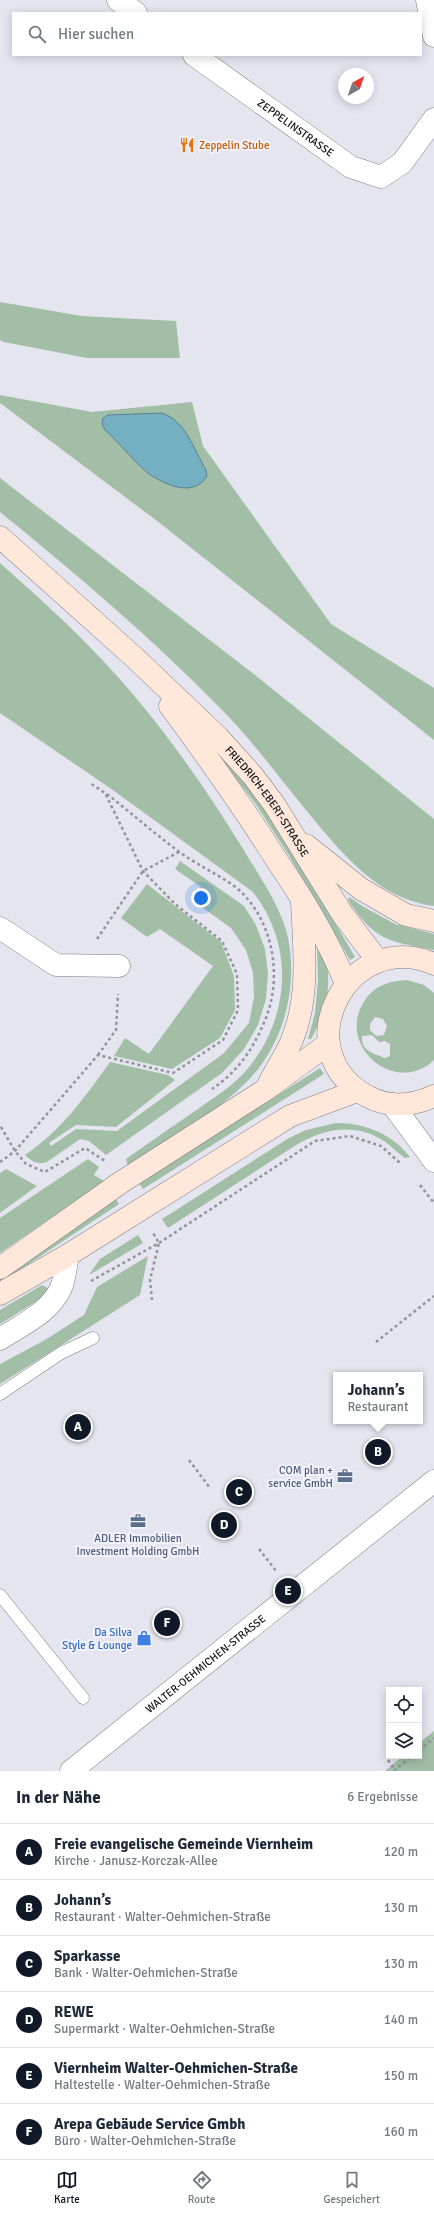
<!DOCTYPE html>
<html lang="de">
<meta charset="utf-8">
<style>
body{margin:0;font-family:Signika,sans-serif;background:#f2f2f3;color:#1f2937}
.controls{position:absolute;right:12px;bottom:12px;display:grid;overflow:hidden;border-radius:0px;box-shadow:0 2px 10px #0003}
.controls button{width:36px;height:36px;display:grid;place-items:center;padding:0;border:0;border-bottom:1px solid #e0e1e3;background:#fff;color:#1f2937;font:20px sans-serif}
.compass{position:absolute;left:338px;top:68px;width:36px;height:36px;border-radius:50%;background:#fff;box-shadow:0 2px 10px #0003;rotate:40deg}
.you{position:absolute;left:201px;top:898px;width:14px;height:14px;margin:-10px;border:3px solid #fff;border-radius:50%;background:#1a73e8;box-shadow:0 0 0 6px #1a73e833}
.badge{display:grid;place-items:center;width:26px;height:26px;border-radius:50%;background:#111827;color:#fff;font-size:13px;font-weight:700}
.pin{position:absolute;translate:-50% -50%;border:2px solid #fff;box-shadow:0 1px 4px #0006}
.popup{position:absolute;left:333px;top:1372px;width:90px;height:52px;box-sizing:border-box;display:grid;place-content:center;border-radius:0px;background:#fff;filter:drop-shadow(0 1px 3px #0005);font-size:13px;white-space:nowrap;color:#747a83}
.popup b{font-size:15px;color:#1f2937}
.popup::after{content:'';position:absolute;left:50%;top:100%;margin-left:-8px;border:8px solid transparent;border-top-color:#fff}
.list{margin:0;padding:0;list-style:none}
h2{display:flex;justify-content:space-between;align-items:center;height:52px;margin:0;padding:0 16px;font-size:17px}
h2 small{font-size:13px;font-weight:400;color:#747a83}
.list li{display:grid;grid-template-columns:26px 1fr auto;gap:12px;align-items:center;box-sizing:border-box;height:56px;padding:0 16px;border-top:1px solid #e0e1e3}
.list b{display:block;font-size:15px;white-space:nowrap}
.list p{margin:0;font-size:13px;white-space:nowrap;color:#747a83}
.list em{font-size:13px;font-style:normal;color:#747a83}
.icon{flex:none;width:22px;height:22px;fill:none;stroke:currentColor;stroke-width:2;stroke-linecap:round;stroke-linejoin:round}
.map{position:relative;flex:none;width:434px;height:1771px;overflow:hidden}
.search{position:absolute;background:#fff;box-shadow:0 2px 10px #0003;left:12px;right:12px;top:12px;height:44px;display:flex;align-items:center;gap:10px;box-sizing:border-box;padding:0 14px;border-radius:0px;color:#747a83;font-size:15px}
.sheet{height:388px;background:#fff}
nav{display:flex;justify-content:space-around;align-items:center;box-sizing:border-box;height:56px;border-top:1px solid #e0e1e3;background:#fff;font-size:11px;color:#747a83}
nav a{display:grid;justify-items:center;gap:2px}
nav .on{color:#111827}
.map>svg:first-child{display:block}
.green{fill:#a2bea7;fill-rule:evenodd}
.water{fill:#75afc2;stroke:#58808f}
.lines{fill:none;stroke-linecap:round;stroke-linejoin:round}
.lane-casing{stroke:#7d7d86;stroke-width:13}
.street-casing{stroke:#7d7d86;stroke-width:23}
.secondary-casing{stroke:#7d7d86;stroke-width:23}
.path{stroke:#93939b;stroke-width:2.5;stroke-dasharray:3 3;stroke-linecap:butt}
.lane{stroke:#fff;stroke-width:12}
.street{stroke:#fff;stroke-width:22}
.secondary{stroke:#ffe8d9;stroke-width:22}
.labels{text-anchor:middle;dominant-baseline:central;stroke-width:4;stroke-linejoin:round;paint-order:stroke}
.street-label{font-size:11px;fill:#131317;stroke:#f2f2fd}
.food-label{font-size:11px;fill:#c56008;stroke:#f2f2fd;text-anchor:start}
.service-label{font-size:11px;fill:#4e5e75;stroke:#f2f2fd;text-anchor:end}
.shop-label{font-size:11px;fill:#366cbe;stroke:#f2f2fd;text-anchor:end}
</style>
<div class="map">
<svg width="434" height="1771" viewBox="0 0 434 1771">
<rect width="100%" height="100%" fill="#e5e5f0"/>
<g class="green">
<polygon points="0,302 82,316 176,321 180,358 87,358 4,342 0,340"/>
<polygon points="0,395 92,412 192,402 203,446 331,624 434,688 434,740 161,524 0,403"/>
<path d="M0 478 255 675 434 819V906C375 899 336 846 301 804 275 772 250 738 221 709 152 638 76 574 0 512Z"/>
<path d="M0 563C37 596 74 629 107 665 158 720 201 781 240 844 256 871 277 900 286 930 297 969 290 1017 270 1051 243 1101 175 1134 128 1165L126 1159C150 1142 174 1125 198 1109 213 1098 231 1087 244 1073 290 1021 296 947 253 892L110 788 0 713Z"/>
<polygon points="221,755 224,755 260,802 293,851 355,957 350,960 288,854 255,803 220,758"/>
<path d="M180 861 244 906 256 925 265 949 268 974 266 999 258 1025 244 1049 222 1073 106 1155 89 1141 80 1139 47 1162C38 1165 32 1162 25 1155 61 1131 85 1097 110 1062L168 1075 175 1080 116 1127 76 1125 49 1143 51 1146 76 1129 117 1131 224 1053 249 1023 254 997 253 973 246 950 231 928 192 900 201 887 175 869Z"/>
<polygon points="147,884 221,942 234,976 235,1010 220,1038 172,1069 114,1056 125,1038 149,1054 213,966 160,929 147,937 121,918"/>
<path d="M349 897 364 907 395 924 434 934V950C388 941 375 941 348 900Z"/>
<path d="M317 944C338 970 326 1013 311 1039H308L315 1013 318 980Z"/>
<path d="M407 980 424 985 434 993V1060C396 1097 334 1045 365 1000 375 985 390 981 407 980ZM375 1017 383 1019 387 1026 384 1035 376 1036 370 1030V1024ZM372 1035 379 1042 385 1041 390 1044V1056L385 1058C373 1053 361 1051 362 1036Z"/>
<polygon points="320,1068 324,1074 143,1189 139,1183"/>
<path d="M336 1123C366 1123 392 1134 410 1157L405 1158C398 1153 391 1146 384 1141 355 1122 323 1129 296 1145L168 1228 162 1219 289 1138 306 1130Z"/>
<polygon points="88,1159 99,1167 94,1175 104,1181 0,1253 0,1218"/>
<polygon points="6,1169 37,1186 0,1213 0,1173"/>
<polygon points="115,1198 119,1204 0,1283 0,1278"/>
<polygon points="138,1235 143,1243 89,1275 100,1259"/>
<polygon points="148,1256 140,1295 0,1384 0,1364 45,1340 84,1315 97,1287"/>
<polygon points="42,1285 48,1288 47,1292 42,1298 0,1324 0,1310"/>
<polygon points="434,1731 434,1771 385,1771 403,1756 419,1756 419,1743"/>
</g>
<path class="water" d="M161 413C185 419 194 450 206 470L207 476C194 497 169 486 152 476 138 467 119 442 105 430L102 424 103 418 108 415Z"/>
<g class="lines">
<defs>
<g id="lane">
<polyline points="0,1394 61,1353 93,1338"/>
<polyline points="0,1595 83,1698"/>
</g>
<g id="street">
<polyline points="118,0 136,13"/>
<polyline points="427,0 434,36"/>
<path id="s1" d="M194 55 351 167 381 177 402 163 434 119"/>
<polyline points="0,928 56,965 119,966"/>
<polyline points="392,1104 434,1161"/>
<path d="M0 1339C23 1324 49 1313 61 1288 65 1278 66 1265 68 1255"/>
<path id="s2" d="M71 1771 434 1481"/>
</g>
<g id="secondary">
<path id="s3" d="M0 537 135 658 218 737 253 776 274 804 343 915 378 961"/>
<path d="M170 706C207 756 243 807 276 859 303 899 328 939 346 984"/>
<polyline points="306,845 361,889 406,915 434,921"/>
<path d="M434 964C348 927 284 1051 367 1096 388 1108 412 1106 434 1096"/>
<path d="M269 1083C276 1069 286 1055 292 1040 310 996 304 948 302 901"/>
<polyline points="0,1268 120,1183 265,1090 328,1044"/>
<polyline points="0,1294 68,1255 290,1116 357,1091"/>
</g>
</defs>
<use href="#lane" class="lane-casing"/>
<use href="#street" class="street-casing"/>
<use href="#secondary" class="secondary-casing"/>
<g class="path">
<path d="M107 794C131 813 154 833 178 851 196 864 215 873 233 885 271 914 283 971 267 1015 256 1045 239 1071 212 1089"/>
<polyline points="97,939 143,871 179,852"/>
<polyline points="98,1055 116,1030 118,994"/>
<polyline points="1,1127 15,1151 26,1164 45,1172 85,1148 105,1161"/>
<polyline points="0,1162 15,1151 98,1055 173,1073 223,1040 238,1010 237,974 222,941 175,904 143,871 105,793 90,783"/>
<polyline points="420,1185 434,1203"/>
<polyline points="91,1281 159,1243 315,1141 350,1136 381,1146 400,1163"/>
<polyline points="152,1300 150,1280 159,1243 153,1233"/>
<polyline points="376,1342 434,1296"/>
<polyline points="189,1460 210,1488"/>
<polyline points="259,1549 277,1572"/>
<polyline points="419,1750 434,1738"/>
<polyline points="388,1760 395,1770"/>
<polyline points="394,1771 412,1756"/>
</g>
<use href="#lane" class="lane"/>
<use href="#street" class="street"/>
<use href="#secondary" class="secondary"/>
</g>
<defs>
<symbol id="restaurant-bare" viewBox="-9 -9 18 18"><path d="M-5-6h1v4h1v-4h1v4h1v-4h1v5L-1.5 .5V6h-2V.5L-5-1ZM5-6V6H3V1.5H1.5Q1.5-4 5-6Z" fill="#e8710a" stroke="#f2f2fd" stroke-width="2.5" paint-order="stroke"/></symbol>
<symbol id="office-bare" viewBox="-9 -9 18 18"><path d="M-6-3h4V-5.5h4V-3h4V5H-6ZM-1-4.5V-3h2v-1.5ZM-6 0V1H6V0Z" fill="#5c6f8a" stroke="#f2f2fd" stroke-width="2.5" paint-order="stroke"/></symbol>
<symbol id="shop-bare" viewBox="-9 -9 18 18"><path d="M-5-2.5h2.3a2.7 3.5 0 0 1 5.4 0H5L5.5 6h-11ZM-1.5-2.5h3a1.5 2.3 0 0 0-3 0Z" fill="#3f7fe0" stroke="#f2f2fd" stroke-width="2.5" paint-order="stroke"/></symbol>
</defs>
<g fill-rule="evenodd">
<use href="#restaurant-bare" x="176" y="134" width="22" height="22"/>
<use href="#office-bare" x="334" y="1465" width="22" height="22"/>
<use href="#office-bare" x="127" y="1510" width="22" height="22"/>
<use href="#shop-bare" x="133" y="1627" width="22" height="22"/>
</g>
<g class="labels">
<g class="street-label">
<text stroke="none"><textPath href="#s1" startOffset="125">ZEPPELINSTRASSE</textPath></text>
<text stroke="none"><textPath href="#s3" startOffset="377">FRIEDRICH-EBERT-STRASSE</textPath></text>
<text stroke="none"><textPath href="#s2" startOffset="172">WALTER-OEHMICHEN-STRASSE</textPath></text>
</g>
<g class="food-label">
<text x="199" y="145">Zeppelin Stube</text>
</g>
<g class="service-label">
<text x="333" y="1470">COM plan +<tspan x="333" dy="13">service GmbH</tspan></text>
<text x="138" y="1538" text-anchor="middle">ADLER Immobilien<tspan x="138" dy="13">Investment Holding GmbH</tspan></text>
</g>
<g class="shop-label">
<text x="132" y="1632">Da Silva<tspan x="132" dy="13">Style &amp; Lounge</tspan></text>
</g>
</g>
</svg>
<div class="controls">
<button><svg class="icon" aria-label="locate" viewBox="0 0 24 24"><circle cx="12" cy="12" r="6"/><path d="M12 2v4M12 18v4M2 12h4M18 12h4"/></svg></button>
<button><svg class="icon" aria-label="layers" viewBox="0 0 24 24"><path d="M12 4l9 5-9 5-9-5zM3 14l9 5 9-5"/></svg></button>
</div>
<svg class="compass" viewBox="-18 -18 36 36"><path d="M0-13l5 13h-10z" fill="#e53935"/><path d="M0 13l5-13h-10z" fill="#747a83"/></svg>
<div class="you"></div>
<div class="pin badge" style="left:78px;top:1427px">A</div>
<div class="pin badge" style="left:378px;top:1452px">B</div>
<div class="popup"><b>Johann’s</b>Restaurant</div>
<div class="pin badge" style="left:239px;top:1492px">C</div>
<div class="pin badge" style="left:224px;top:1525px">D</div>
<div class="pin badge" style="left:288px;top:1591px">E</div>
<div class="pin badge" style="left:167px;top:1623px">F</div>
<div class="search"><svg class="icon" aria-label="search" viewBox="0 0 24 24"><circle cx="10" cy="10" r="6"/><path d="M15 15l6 6"/></svg>Hier suchen</div>
</div>
<section class="sheet">
<h2>In der Nähe<small>6 Ergebnisse</small></h2>
<ul class="list">
<li><span class="badge">A</span><div><b>Freie evangelische Gemeinde Viernheim</b><p>Kirche · Janusz-Korczak-Allee</p></div><em>120 m</em></li>
<li><span class="badge">B</span><div><b>Johann’s</b><p>Restaurant · Walter-Oehmichen-Straße</p></div><em>130 m</em></li>
<li><span class="badge">C</span><div><b>Sparkasse</b><p>Bank · Walter-Oehmichen-Straße</p></div><em>130 m</em></li>
<li><span class="badge">D</span><div><b>REWE</b><p>Supermarkt · Walter-Oehmichen-Straße</p></div><em>140 m</em></li>
<li><span class="badge">E</span><div><b>Viernheim Walter-Oehmichen-Straße</b><p>Haltestelle · Walter-Oehmichen-Straße</p></div><em>150 m</em></li>
<li><span class="badge">F</span><div><b>Arepa Gebäude Service Gmbh</b><p>Büro · Walter-Oehmichen-Straße</p></div><em>160 m</em></li>
</ul>
</section>
<nav>
<a class="on"><svg class="icon" aria-label="map" viewBox="0 0 24 24"><path d="M3 6l6-2 6 2 6-2v14l-6 2-6-2-6 2zM9 4v14M15 6v14"/></svg>Karte</a>
<a><svg class="icon" aria-label="directions" viewBox="0 0 24 24"><path d="M12 3l9 9-9 9-9-9zM9 14v-3h6M13 9l2 2-2 2"/></svg>Route</a>
<a><svg class="icon" aria-label="saved" viewBox="0 0 24 24"><path d="M7 4h10v16l-5-4-5 4z"/></svg>Gespeichert</a>
</nav>
